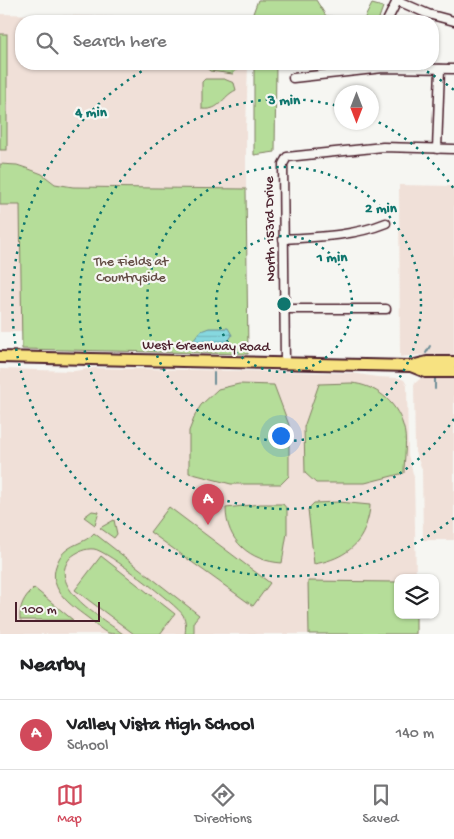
<!DOCTYPE html>
<style>
body{margin:0;font-family:"Gochi Hand",sans-serif;background:#f6f6f6;color:#202124}
.controls{position:absolute;right:15px;bottom:15px;display:grid;overflow:hidden;border-radius:10px;box-shadow:0 1px 4px #0004}
.controls button{width:45px;height:45px;display:grid;place-items:center;padding:0;border:0;border-bottom:1px solid #e0e0e0;background:#fff;color:#202124;font:25px sans-serif}
.compass{position:absolute;left:334px;top:85px;width:45px;height:45px;border-radius:50%;background:#fff;box-shadow:0 1px 4px #0004;rotate:180deg}
.scale{position:absolute;left:15px;bottom:12px;width:85px;box-sizing:border-box;padding-left:5px;border:2px solid #4a1f2b;border-top:0;font-size:14px;line-height:18px;white-space:nowrap;color:#4a1f2b;-webkit-text-stroke:4px #f6f6f2;paint-order:stroke}
.you{position:absolute;left:280px;top:435px;width:18px;height:18px;margin:-12px;border:4px solid #fff;border-radius:50%;background:#1a73e8;box-shadow:0 0 0 8px #1a73e833}
.badge{display:grid;place-items:center;width:32px;height:32px;border-radius:50%;background:#d1495b;color:#fff;font-size:16px;font-weight:700}
.pin{position:absolute;translate:-50% -41px;filter:drop-shadow(0 1px 2px #0008)}
.pin::after{content:'';position:absolute;top:26px;width:18px;height:15px;background:inherit;clip-path:polygon(0 0,100% 0,50% 100%)}
.list{margin:0;padding:0;list-style:none}
h2{display:flex;justify-content:space-between;align-items:center;height:65px;margin:0;padding:0 20px;font-size:21px}
h2 small{font-size:16px;font-weight:400;color:#757577}
.list li{display:grid;grid-template-columns:32px 1fr auto;gap:15px;align-items:center;box-sizing:border-box;height:70px;padding:0 20px;border-top:1px solid #e0e0e0}
.list b{display:block;font-size:19px;white-space:nowrap}
.list p{margin:0;font-size:16px;white-space:nowrap;color:#757577}
.list em{font-size:16px;font-style:normal;color:#757577}
.icon{flex:none;width:28px;height:28px;fill:none;stroke:currentColor;stroke-width:2;stroke-linecap:round;stroke-linejoin:round}
.map{position:relative;flex:none;width:454px;height:634px;overflow:hidden}
.search{position:absolute;background:#fff;box-shadow:0 1px 4px #0004;left:15px;right:15px;top:15px;height:55px;display:flex;align-items:center;gap:12px;box-sizing:border-box;padding:0 18px;border-radius:20px;color:#757577;font-size:19px}
.sheet{height:135px;background:#fff}
nav{display:flex;justify-content:space-around;align-items:center;box-sizing:border-box;height:70px;border-top:1px solid #e0e0e0;background:#fff;font-size:14px;color:#757577}
nav a{display:grid;justify-items:center;gap:2px}
nav .on{color:#d1495b}
.map>svg:first-child{display:block}
.built{fill:#f0e0d8}
.grass{fill:url(#grass-dots);stroke:#807e62}
.park{fill:#b5dd99;stroke:#807e62}
.water{fill:url(#water-rules);stroke:#6e8e97}
.lines{fill:none;stroke-linecap:round;stroke-linejoin:round}
.stream{stroke:#6e8e97;stroke-width:2}
.minor-casing{stroke:#4a1f2b;stroke-width:11}
.major-casing{stroke:#4a1f2b;stroke-width:14}
.minor{stroke:#f6f6f2;stroke-width:8}
.major{stroke:#f7e281;stroke-width:10}
.ring{fill:none;stroke:#0f766e;stroke-width:2.5;stroke-dasharray:2.5 5}
.labels{text-anchor:middle;dominant-baseline:central;stroke-width:4.5;stroke-linejoin:round;paint-order:stroke}
.street-label{font-size:14px;fill:#4a1f2b;stroke:#f6f6f2}
.park-label{font-size:14px;fill:#654e46;stroke:#f6f6f2}
.centre{fill:#0f766e;stroke:#f6f6f2;stroke-width:2.5}
.ring-label{font-size:15px;text-anchor:middle;font-weight:bold;fill:#0f766e;stroke:#f6f6f2;stroke-width:4.5;stroke-linejoin:round;paint-order:stroke}
</style>
<div class="map">
<svg width="454" height="634" viewBox="0 0 454 634">
<defs>
<pattern id="grass-dots" width="8" height="8" patternUnits="userSpaceOnUse" patternTransform="scale(1.25)"><rect width="8" height="8" fill="#b5dd99"/><path d="M2 2h.1M6 6h.1" fill="none" stroke="#9dbd84" stroke-width="1.8" stroke-linecap="round"/></pattern>
<pattern id="water-rules" width="6" height="5" patternUnits="userSpaceOnUse" patternTransform="scale(1.25)"><rect width="6" height="5" fill="#86d8df"/><path d="M0 2.5h6" fill="none" stroke="#75b9c0"/></pattern>
</defs>
<rect width="100%" height="100%" fill="#f6f6f2"/>
<filter id="ink" filterUnits="userSpaceOnUse"><feTurbulence type="fractalNoise" baseFrequency=".02" numOctaves="2"/><feDisplacementMap in="SourceGraphic" scale="10" xChannelSelector="R" yChannelSelector="G"/><feConvolveMatrix kernelMatrix="1 2 1 2 8 2 1 2 1" color-interpolation-filters="sRGB"/></filter>
<g filter="url(#ink)">
<g class="built">
<polygon points="0,14 250,20 21,21 21,64 248,64 246,128 246,189 73,187 55,184 42,174 29,169 17,165 0,164"/>
<polygon points="399,185 454,186 454,356 421,355 400,357"/>
<polygon points="0,205 20,205 23,332 0,332"/>
<polygon points="95,368 352,373 377,377 399,378 404,380 407,385 408,455 414,477 416,578 398,578 398,615 416,615 417,634 0,634 0,369 74,371"/>
<polygon points="421,378 454,378 454,540 423,540 422,469 415,452 414,384"/>
</g>
<polygon class="grass" points="202,64 242,64 233,74 210,71"/>
<g class="park">
<polygon points="258,0 316,0 326,16 341,17 350,21 253,21 252,16"/>
<polygon points="372,4 383,7 378,21 363,21"/>
<rect x="0" y="34" width="7" height="116"/>
<polygon points="254,64 276,64 275,152 254,155"/>
<path d="M205 79H224L234 83 236 90C221 97 221 111 202 109V82Z"/>
<polygon points="0,164 17,165 29,169 42,174 55,184 73,187 246,189 248,354 22,349 20,205 0,205"/>
<path d="M351 383C375 385 396 401 403 425 408 439 404 458 404 473L365 483H316L305 473 304 427 319 384Z"/>
<polygon points="239,384 274,385 289,425 289,476 281,484 231,484 189,473 189,431 196,413 201,405 218,389"/>
<path d="M339 502 370 505C370 512 368 518 366 525 359 549 338 560 314 564L308 509 314 503Z"/>
<path d="M260 504H283L287 509V533L282 563C250 561 226 541 226 508Z"/>
<polygon points="169,507 270,583 253,606 150,532"/>
<polygon points="92,511 99,512 95,525 84,517"/>
<polygon points="114,520 117,534 114,538 100,528"/>
<path d="M94 533 199 615 194 621V634H185C186 628 186 621 183 615 177 605 106 550 94 549 86 548 76 552 70 558 46 588 104 619 123 634 119 634 112 634 108 633 102 631 97 625 92 621 71 605 42 588 60 557 69 543 85 544 94 533Z"/>
<polygon points="101,556 175,614 160,634 134,634 75,590"/>
<polygon points="308,581 398,582 398,615 416,615 416,634 309,634"/>
<path d="M34 588 73 620H20C19 606 24 597 34 588Z"/>
</g>
<polygon class="water" points="209,328 228,328 232,335 228,342 224,345 193,345 193,341 201,331"/>
<g class="lines">
<g class="stream">
<polyline points="426,353 430,346"/>
<polyline points="214,384 214,373"/>
<polyline points="435,389 435,378"/>
</g>
<defs>
<g id="minor">
<polyline points="396,0 428,14 454,21"/>
<polyline points="387,21 397,1"/>
<polyline points="293,78 383,68 454,69"/>
<polyline points="437,149 440,69"/>
<path d="M283 239C318 237 354 236 386 223"/>
<polyline points="284,309 386,309"/>
<polyline points="285,363 283,164 287,157 383,147 454,149"/>
</g>
<g id="major">
<polyline points="0,357 411,366 427,362 454,362"/>
<polyline points="411,366 426,372 454,372"/>
</g>
</defs>
<use href="#minor" class="minor-casing"/>
<use href="#major" class="major-casing"/>
<use href="#minor" class="minor"/>
<use href="#major" class="major"/>
</g>
</g>
<g class="ring">
<circle cx="284" cy="304" r="68"/>
<circle cx="284" cy="304" r="137"/>
<path d="M454 419A205 205 0 1 1 341 107M372 119A205 205 0 0 1 454 189"/>
<path d="M454 518A273 273 0 1 1 154 64M414 64A273 273 0 0 1 454 90"/>
</g>
<g class="labels">
<g class="street-label">
<text transform="translate(271 229) rotate(-91)">North 153rd Drive</text>
<text transform="translate(206 347) rotate(1)">West Greenway Road</text>
</g>
<g class="park-label">
<text x="131" y="262">The Fields at<tspan x="131" dy="16">Countryside</tspan></text>
</g>
</g>
<circle cx="284" cy="304" r="8" class="centre"/>
<g class="ring-label">
<text x="284" y="104">3 min</text>
<text x="91" y="116">4 min</text>
<text x="381" y="212">2 min</text>
<text x="332" y="261">1 min</text>
</g>
</svg>
<div class="controls">
<button><svg class="icon" aria-label="layers" viewBox="0 0 24 24"><path d="M12 4l9 5-9 5-9-5zM3 14l9 5 9-5"/></svg></button>
</div>
<svg class="compass" viewBox="-18 -18 36 36"><path d="M0-13l5 13h-10z" fill="#e53935"/><path d="M0 13l5-13h-10z" fill="#757577"/></svg>
<div class="scale">100 m</div>
<div class="you"></div>
<div class="pin badge" style="left:208px;top:525px">A</div>
<div class="search"><svg class="icon" aria-label="search" viewBox="0 0 24 24"><circle cx="10" cy="10" r="6"/><path d="M15 15l6 6"/></svg>Search here</div>
</div>
<section class="sheet">
<h2>Nearby<small></small></h2>
<ul class="list">
<li><span class="badge">A</span><div><b>Valley Vista High School</b><p>School</p></div><em>140 m</em></li>
</ul>
</section>
<nav>
<a class="on"><svg class="icon" aria-label="map" viewBox="0 0 24 24"><path d="M3 6l6-2 6 2 6-2v14l-6 2-6-2-6 2zM9 4v14M15 6v14"/></svg>Map</a>
<a><svg class="icon" aria-label="directions" viewBox="0 0 24 24"><path d="M12 3l9 9-9 9-9-9zM9 14v-3h6M13 9l2 2-2 2"/></svg>Directions</a>
<a><svg class="icon" aria-label="saved" viewBox="0 0 24 24"><path d="M7 4h10v16l-5-4-5 4z"/></svg>Saved</a>
</nav>
